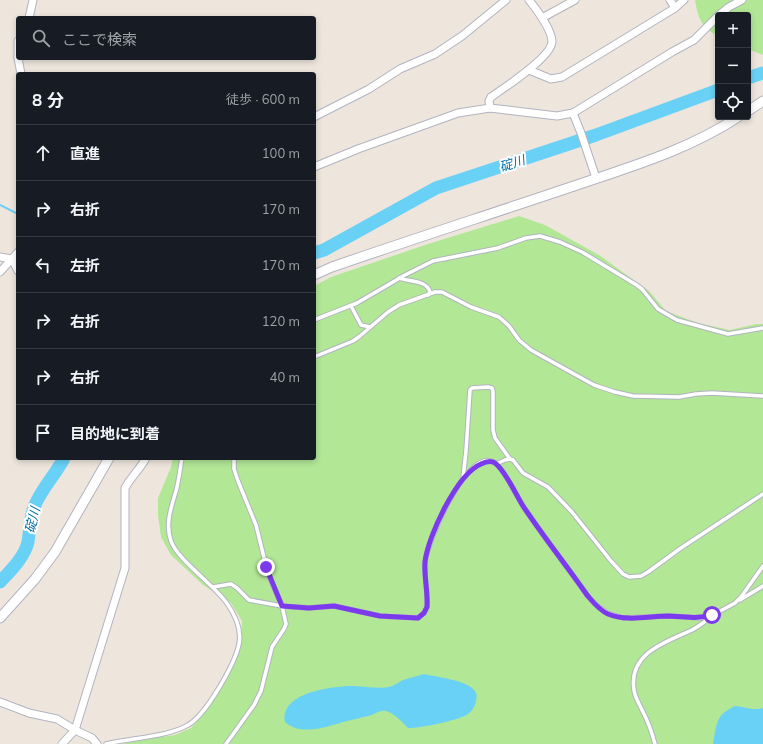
<!DOCTYPE html>
<html lang="ja">
<meta charset="utf-8">
<style>
body{margin:0;font-family:Mulish,"Noto Sans JP",sans-serif;background:#242831;color:#f1f3f6}
.controls{position:absolute;right:12px;top:12px;display:grid;overflow:hidden;border-radius:4px;box-shadow:0 2px 6px #0003}
.controls button{width:36px;height:36px;display:grid;place-items:center;padding:0;border:0;border-bottom:1px solid #363941;background:#171b24;color:#f1f3f6;font:20px sans-serif}
.stop{position:absolute;width:12px;height:12px;margin:-9px;border:3px solid #7c3aed;border-radius:50%;background:#fff}
.stop.end{background:#7c3aed;border-color:#fff;box-shadow:0 1px 4px #0008}
.list{margin:0;padding:0;list-style:none}
h2{display:flex;justify-content:space-between;align-items:center;height:52px;margin:0;padding:0 16px;font-size:17px}
h2 small{font-size:13px;font-weight:400;color:#9ea1a6}
.list li{display:grid;grid-template-columns:26px 1fr auto;gap:12px;align-items:center;box-sizing:border-box;height:56px;padding:0 16px;border-top:1px solid #363941}
.list b{display:block;font-size:15px;white-space:nowrap}
.list em{font-size:13px;font-style:normal;color:#9ea1a6}
.icon{flex:none;width:22px;height:22px;fill:none;stroke:currentColor;stroke-width:2;stroke-linecap:round;stroke-linejoin:round}
.map{position:relative;flex:none;width:763px;height:744px;overflow:hidden}
.search{position:absolute;background:#171b24;box-shadow:0 2px 6px #0003;left:16px;top:16px;width:300px;height:44px;display:flex;align-items:center;gap:10px;box-sizing:border-box;padding:0 14px;border-radius:4px;color:#9ea1a6;font-size:15px}
.panel{position:absolute;background:#171b24;box-shadow:0 2px 6px #0003;left:16px;top:72px;width:300px;height:388px;border-radius:4px}
.map>svg:first-child{display:block}
.green{fill:#b2e796}
.water{fill:#6ad1f6}
.lines{fill:none;stroke-linecap:round;stroke-linejoin:round}
.stream{stroke:#6ad1f6;stroke-width:2}
.river{stroke:#6ad1f6;stroke-width:13}
.service-casing{stroke:#b1b4c0;stroke-width:5.5}
.minor-casing{stroke:#b1b4c0;stroke-width:9}
.tertiary-casing{stroke:#b1b4c0;stroke-width:11}
.service{stroke:#fff;stroke-width:3.5}
.minor{stroke:#fff;stroke-width:7}
.tertiary{stroke:#fff;stroke-width:9}
.route{stroke:#7c3aed;stroke-width:5}
.labels{text-anchor:middle;dominant-baseline:central;stroke-width:4;stroke-linejoin:round;paint-order:stroke}
.water-label{font-size:13px;font-style:italic;fill:#066fa5;stroke:#fff}
</style>
<div class="map">
<svg width="763" height="744" viewBox="0 0 763 744">
<rect width="100%" height="100%" fill="#eee6dd"/>
<g class="green">
<path d="M695 0H763V55L748 49V15H718V36C701 27 698 18 695 0Z"/>
<polygon points="519,216 545,225 599,255 649,291 666,311 698,323 730,330 756,324 763,324 763,744 123,744 131,741 175,735 191,728 201,717 226,681 241,646 242,621 231,603 203,585 171,555 161,537 158,515 158,498 171,467 173,458 314,458 314,286 331,277 428,244"/>
</g>
<g class="water">
<path d="M424 674C436 677 466 680 474 690 477 693 477 697 476 701 475 708 469 715 462 717 449 722 421 728 408 728 402 722 394 713 386 711 378 710 375 715 368 716 361 718 354 719 347 721 328 726 302 737 285 722 280 693 329 687 349 686 361 686 379 689 389 687 394 686 399 682 403 680 410 678 417 676 424 674Z"/>
<path d="M735 706C746 707 753 711 763 708V744H713C717 724 715 715 735 706Z"/>
</g>
<g class="lines">
<polyline class="stream" points="0,205 18,214"/>
<g class="river">
<polyline points="748,78 763,73"/>
<polyline points="314,253 324,250 436,188 596,135 718,90"/>
<path d="M0 582C11 570 24 558 28 542 30 530 30 516 35 505 42 488 56 474 64 458"/>
</g>
<defs>
<g id="service">
<path d="M399 278C409 282 427 280 430 292L428 295"/>
<polyline points="351,306 361,325 370,327"/>
<polyline points="314,320 357,303 405,275 433,261 498,248 526,238 540,236 560,242 582,252 635,284 642,289 658,309 677,320 728,334 763,328"/>
<polyline points="314,357 353,341 360,336 388,312 399,305 435,292 442,292 471,307 499,317 509,326 519,340 531,350 594,385 615,392 633,396 679,397 696,394 712,393 763,396"/>
<polyline points="496,464 505,460 510,459 513,460 523,473 548,487 572,512 611,561 623,574 629,577 641,576 648,572 681,548 763,494"/>
<polyline points="463,478 466,451 470,390 472,388 488,387 492,388 493,391 493,430 495,438 510,459"/>
<path d="M213 587 231 584 237 588 249 600 282 606 309 608 334 606 380 616 397 617 418 618 424 613 427 607C428 592 424 577 425 562 427 543 468 444 495 463 505 470 516 495 523 506 543 536 566 565 587 595L596 605 607 613 623 618 669 616 701 618 713 615 735 603 741 597 763 566"/>
<polyline points="740,600 763,586"/>
<path d="M106 744C130 738 168 737 188 725 206 715 235 664 239 644 242 629 234 613 226 602 213 584 177 559 171 541 165 524 171 508 176 491 179 480 180 469 182 458"/>
<polyline points="226,744 254,705 261,691 272,647 284,629 286,624 282,606 268,574 256,525 238,481 234,469 234,458"/>
<path d="M655 744C652 733 649 723 643 712 640 705 635 698 634 690 628 653 666 642 692 630 699 626 705 622 710 617"/>
</g>
<g id="minor">
<polyline points="670,0 675,8"/>
<polyline points="719,15 729,7 742,0"/>
<polyline points="29,18 33,0"/>
<polyline points="542,18 575,0"/>
<polyline points="18,41 18,57"/>
<polyline points="18,58 21,74"/>
<polyline points="529,70 551,79 562,77 675,8 684,0"/>
<path d="M490 108 489 101 491 97C504 88 553 56 552 41 551 28 537 10 529 0"/>
<polyline points="573,113 581,133 596,178"/>
<polyline points="314,117 369,89 400,69 435,54 462,36 506,0"/>
<polyline points="314,167 358,149 458,113 490,108 557,116 573,113 672,52 694,40 718,16"/>
<polyline points="0,257 12,259 18,271"/>
<polyline points="0,272 18,252"/>
<polyline points="0,702 29,713 57,719 75,730 92,738 97,744"/>
<path d="M62 744 75 730 125 568V488C131 477 140 469 146 458"/>
</g>
<g id="tertiary">
<polyline points="748,111 763,101"/>
<path d="M314 275 332 267C410 240 488 215 565 189 623 169 687 151 738 117"/>
<polyline points="0,618 35,579 55,552 109,458"/>
</g>
</defs>
<use href="#service" class="service-casing"/>
<use href="#minor" class="minor-casing"/>
<use href="#tertiary" class="tertiary-casing"/>
<use href="#service" class="service"/>
<use href="#minor" class="minor"/>
<use href="#tertiary" class="tertiary"/>
</g>
<g class="lines">
<path class="route" d="M266 567 282 606 309 608 334 606 380 616 418 618 424 613 427 607C428 592 424 577 425 562 428 536 457 474 481 464 485 462 491 460 495 463 505 470 516 495 523 506 543 536 566 565 587 595 593 602 599 610 608 614 627 622 649 616 669 616 685 617 697 619 712 615"/>
</g>
<g class="labels">
<g class="water-label">
<text transform="translate(512 163) rotate(-18)">碇川</text>
<text transform="translate(32 520) rotate(-76)">碇川</text>
</g>
</g>
</svg>
<div class="controls">
<button>+</button>
<button>−</button>
<button><svg class="icon" aria-label="locate" viewBox="0 0 24 24"><circle cx="12" cy="12" r="6"/><path d="M12 2v4M12 18v4M2 12h4M18 12h4"/></svg></button>
</div>
<div class="stop" style="left:712px;top:615px"></div>
<div class="stop end" style="left:266px;top:567px"></div>
<div class="search"><svg class="icon" aria-label="search" viewBox="0 0 24 24"><circle cx="10" cy="10" r="6"/><path d="M15 15l6 6"/></svg>ここで検索</div>
<section class="panel">
<h2>8 分<small>徒歩 · 600 m</small></h2>
<ul class="list">
<li><svg class="icon" aria-label="ahead" viewBox="0 0 24 24"><path d="M12 20V5M6 11l6-6 6 6"/></svg><div><b>直進</b></div><em>100 m</em></li>
<li><svg class="icon" aria-label="right" viewBox="0 0 24 24"><path d="M7 20v-9h11M14 6l5 5-5 5"/></svg><div><b>右折</b></div><em>170 m</em></li>
<li><svg class="icon" aria-label="left" viewBox="0 0 24 24"><path d="M17 20v-9H6M10 6l-5 5 5 5"/></svg><div><b>左折</b></div><em>170 m</em></li>
<li><svg class="icon" aria-label="right" viewBox="0 0 24 24"><path d="M7 20v-9h11M14 6l5 5-5 5"/></svg><div><b>右折</b></div><em>120 m</em></li>
<li><svg class="icon" aria-label="right" viewBox="0 0 24 24"><path d="M7 20v-9h11M14 6l5 5-5 5"/></svg><div><b>右折</b></div><em>40 m</em></li>
<li><svg class="icon" aria-label="arrive" viewBox="0 0 24 24"><path d="M6 21V4h12l-3 4 3 4H6"/></svg><div><b>目的地に到着</b></div></li>
</ul>
</section>
</div>
